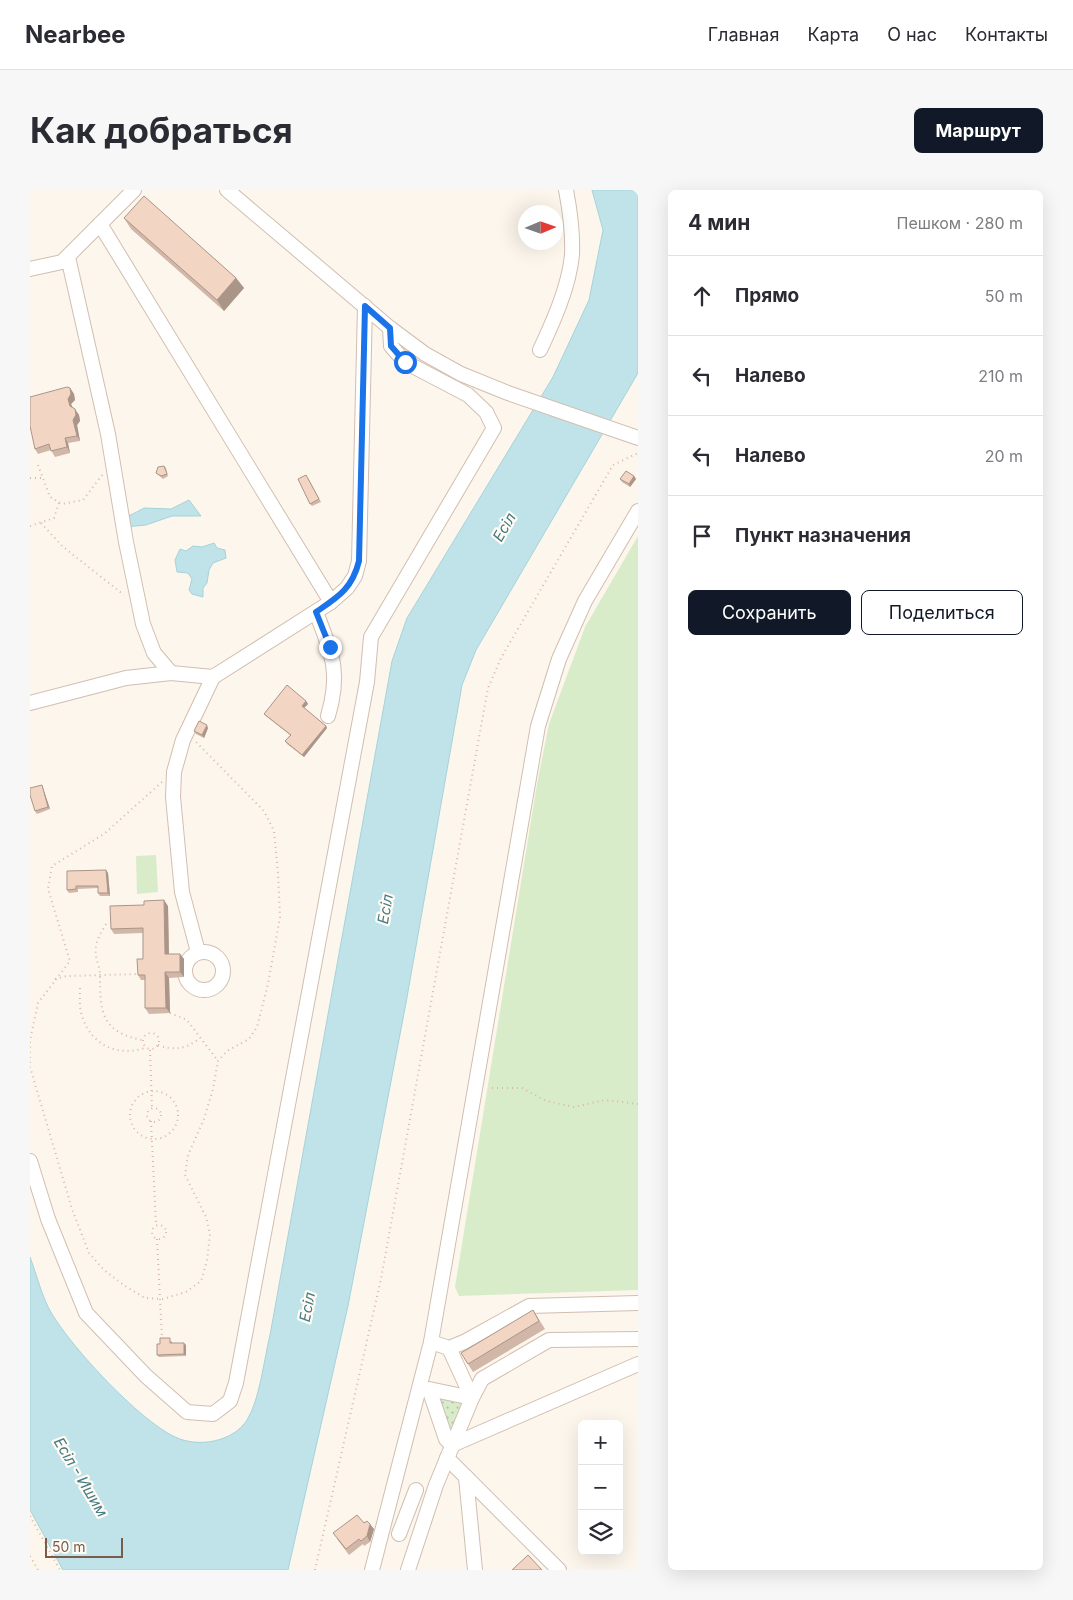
<!DOCTYPE html>
<html lang="ru">
<meta charset="utf-8">
<style>
body{margin:0;font-family:Inter,sans-serif;background:#f7f7f7;color:#2b2b33}
.controls{position:absolute;right:15px;bottom:15px;display:grid;overflow:hidden;border-radius:8px;box-shadow:0 5px 20px #0002}
.controls button{width:45px;height:45px;display:grid;place-items:center;padding:0;border:0;border-bottom:1px solid #e1e1e2;background:#fff;color:#2b2b33;font:25px sans-serif}
.compass{position:absolute;left:488px;top:15px;width:45px;height:45px;border-radius:50%;background:#fff;box-shadow:0 5px 20px #0002;rotate:88deg}
.scale{position:absolute;left:15px;bottom:12px;width:78px;box-sizing:border-box;padding-left:5px;border:2px solid #7a5c4d;border-top:0;font-size:14px;line-height:18px;white-space:nowrap;color:#7a5c4d;-webkit-text-stroke:4px #fffaf3;paint-order:stroke}
.stop{position:absolute;width:15px;height:15px;margin:-11px;border:4px solid #1a73e8;border-radius:50%;background:#fff}
.stop.end{background:#1a73e8;border-color:#fff;box-shadow:0 1px 5px #0008}
.list{margin:0;padding:0;list-style:none}
h2{display:flex;justify-content:space-between;align-items:center;height:65px;margin:0;padding:0 20px;font-size:21px}
h2 small{font-size:16px;font-weight:400;color:#7c7c81}
.list li{display:grid;grid-template-columns:32px 1fr auto;gap:15px;align-items:center;box-sizing:border-box;height:80px;padding:0 20px;border-top:1px solid #e1e1e2}
.list b{display:block;font-size:19px;white-space:nowrap}
.list em{font-size:16px;font-style:normal;color:#7c7c81}
.actions{display:flex;gap:10px;padding:15px 20px}
.actions a{flex:1;padding:11px 0;border:1px solid #111827;border-radius:8px;text-align:center;font-size:18px;color:#111827}
.actions .main{background:#111827;color:#fff}
.icon{flex:none;width:28px;height:28px;fill:none;stroke:currentColor;stroke-width:2;stroke-linecap:round;stroke-linejoin:round}
.map{position:relative;flex:none;width:608px;height:1380px;overflow:hidden;border-radius:8px}
header{display:flex;align-items:center;gap:30px;box-sizing:border-box;height:70px;padding:0 25px;background:#fff;border-bottom:1px solid #e1e1e2}
header strong{font-size:24px}
nav{display:flex;gap:28px;margin-inline-start:auto;font-size:18px}
.intro{display:flex;align-items:center;justify-content:space-between;box-sizing:border-box;height:120px;padding:0 30px}
h1{margin:0;font-size:35px}
.button{padding:12px 22px;border-radius:8px;background:#111827;color:#fff;font-size:18px;font-weight:700}
main{display:flex;gap:30px;padding:0 30px}
aside{flex:1;background:#fff;border-radius:8px;box-shadow:0 5px 20px #0002}
.map>svg:first-child{display:block}
.grass{fill:url(#grass-dots)}
.park{fill:#d8ecc9}
.water{fill:#bfe3e8;stroke:#a5d3da}
.lines{fill:none;stroke-linecap:round;stroke-linejoin:round}
.minor-casing{stroke:#d1beb0;stroke-width:16}
.path{stroke:#d9b8a5;stroke-width:2;stroke-dasharray:1 4;stroke-linecap:butt}
.minor{stroke:#fff;stroke-width:14}
.wall{fill:#d1b7a8}
.shaded-wall{fill:#aa9588}
.building{fill:#f3d5c3;stroke:#aa9588}
.route{stroke:#1a73e8;stroke-width:6}
.labels{text-anchor:middle;dominant-baseline:central;stroke-width:4.5;stroke-linejoin:round;paint-order:stroke}
.water-label{font-size:15px;font-style:italic;fill:#437c86;stroke:#fffaf3}
</style>
<header>
<strong>Nearbee</strong>
<nav><a>Главная</a><a>Карта</a><a>О нас</a><a>Контакты</a></nav>
</header>
<div class="intro"><h1>Как добраться</h1><a class="button">Маршрут</a></div>
<main>
<div class="map">
<svg width="608" height="1380" viewBox="0 0 608 1380">
<defs>
<pattern id="grass-dots" width="8" height="8" patternUnits="userSpaceOnUse" patternTransform="scale(1.25)"><rect width="8" height="8" fill="#d8ecc9"/><path d="M2 2h.1M6 6h.1" fill="none" stroke="#b4c2a5" stroke-width="1.8" stroke-linecap="round"/></pattern>
</defs>
<rect width="100%" height="100%" fill="#fdf6ec"/>
<polygon class="grass" points="408,1207 431,1212 433,1218 421,1245"/>
<g class="park">
<polygon points="608,346 608,1100 429,1106 425,1097 507,594 519,534 555,437"/>
<polygon points="126,665 128,702 107,704 106,666"/>
</g>
<g class="water">
<path d="M562 0H608V183L446 460 432 495 376 813 318 1116 258 1380H33L0 1320V1067C7 1085 12 1108 22 1124 43 1159 109 1230 145 1247 168 1258 203 1252 217 1230 230 1209 234 1169 240 1145L362 471 377 428 523 187 559 110 573 40Z"/>
<polygon points="159,310 171,326 142,326 116,335 95,337 94,325 101,325 114,318 141,319"/>
<polygon points="184,353 187,358 195,360 196,368 183,373 179,380 177,393 173,398 173,407 162,404 159,400 162,389 158,383 147,382 145,370 150,359 156,361 163,356 172,357"/>
</g>
<g class="lines">
<defs>
<g id="minor">
<polyline points="197,0 360,138 395,164 431,184 478,203 608,248"/>
<polyline points="70,34 301,412"/>
<polyline points="38,67 78,244 96,352 113,434 124,463 141,483"/>
<polyline points="0,79 32,72 104,0"/>
<path d="M510 160C523 132 539 97 542 65 543 44 540 21 536 0"/>
<polyline points="608,321 555,411 529,469 508,536 401,1152 419,1158 434,1152 499,1116 608,1113"/>
<path d="M286 422C302 464 311 482 298 526"/>
<polyline points="0,513 96,488 141,483 183,487 301,412 317,398 325,386 329,371 335,116"/>
<circle cx="174" cy="781" r="19"/>
<polyline points="168,762 152,702 143,607 144,582 153,550 183,487"/>
<polyline points="0,971 18,1029 56,1123 116,1186 157,1222 183,1224 200,1211 206,1193 337,492 341,447 464,238 456,222 438,205 375,172 361,156 360,138"/>
<polyline points="419,1158 442,1208 399,1199 416,1249 422,1255 608,1174"/>
<polyline points="417,1268 529,1380"/>
<polyline points="436,1287 445,1380"/>
<polyline points="369,1344 386,1300"/>
<polyline points="342,1380 401,1152"/>
<polyline points="378,1380 406,1295 442,1208 452,1189 519,1150 608,1149"/>
</g>
</defs>
<use href="#minor" class="minor-casing"/>
<g class="path">
<polyline points="8,275 20,307 32,314 53,310 73,284"/>
<polyline points="0,288 12,288"/>
<polyline points="11,333 32,356 94,405"/>
<polyline points="0,336 24,328 29,313"/>
<polyline points="132,592 74,644 22,676 18,699 40,771 8,813 0,850 0,877 42,1019 59,1063 74,1080 95,1096 115,1108 133,1109 156,1102 171,1091 177,1071 180,1044 176,1027 155,985 158,965 174,929 183,899 188,871 197,861 219,849 227,837 238,794 250,727 248,683 244,641 234,621 165,551"/>
<path d="M76 734C70 744 64 754 66 766 67 772 70 779 70 785 70 822 71 842 112 850"/>
<polyline points="25,789 37,786 110,784"/>
<path d="M50 798C50 807 49 817 52 826 61 855 87 867 115 858"/>
<polyline points="140,823 157,830 188,871"/>
<circle cx="121" cy="851" r="8"/>
<path d="M128 855C144 861 155 859 169 849"/>
<polyline points="120,860 122,918"/>
<polyline points="462,898 492,898 516,911 544,917 575,910 608,914"/>
<circle cx="124" cy="925" r="24"/>
<circle cx="124" cy="925" r="7"/>
<polyline points="121,931 126,1035"/>
<circle cx="129" cy="1042" r="7"/>
<polyline points="127,1049 132,1149"/>
<polyline points="0,1326 30,1380"/>
<polyline points="0,1366 8,1380"/>
<polyline points="285,1380 351,1089 458,498 471,468 583,275 608,263"/>
</g>
<use href="#minor" class="minor"/>
</g>
<g class="wall">
<polygon points="94,28 206,88 214,98 194,121 101,39"/>
<polygon points="40,198 44,204 45,210 41,214 43,218 49,225 50,231 47,235 50,251 38,253 40,263 25,267 21,260 8,264 5,259"/>
<polygon points="134,276 136,278 138,286 133,289 126,283"/>
<polygon points="604,286 606,289 600,297 592,292 590,289"/>
<polygon points="278,288 291,312 282,316 280,314"/>
<polygon points="276,511 278,514 274,518 296,536 297,538 274,567 257,554 255,551 260,545 236,526 234,524"/>
<polygon points="178,538 174,548 166,544 164,541"/>
<polygon points="12,595 20,619 7,624 5,621"/>
<polygon points="76,680 78,683 80,706 70,706 68,703 68,698 48,699 48,702 39,703 37,700"/>
<polygon points="138,716 139,764 150,764 154,769 154,787 139,788 140,823 119,824 115,818 115,790 111,790 108,785 113,769 113,743 84,744 81,739"/>
<polygon points="503,1120 515,1139 443,1182 438,1174"/>
<polygon points="142,1151 142,1153 156,1155 156,1166 129,1167 127,1165 130,1154"/>
<polygon points="334,1333 344,1339 340,1352 334,1356 333,1354 319,1365 307,1349"/>
</g>
<g class="shaded-wall">
<polygon points="206,88 214,98 194,121 187,110"/>
<polygon points="40,198 44,204 45,210 41,214 44,221 40,216 38,209"/>
<polygon points="45,219 49,225 50,231 47,235 50,251 47,246 43,230"/>
<polygon points="35,248 38,253 40,263 37,257"/>
<polygon points="604,286 606,289 600,297 599,294"/>
<polygon points="276,511 278,514 273,519 272,516"/>
<polygon points="177,535 178,538 174,548 172,545"/>
<polygon points="296,536 297,538 274,567 272,565"/>
<polygon points="12,595 20,619 18,617"/>
<polygon points="76,680 78,683 80,706 78,703"/>
<polygon points="134,710 138,716 139,769 135,764"/>
<polygon points="150,764 154,769 154,787 150,782"/>
<polygon points="135,782 139,788 140,823 136,818"/>
<polygon points="154,1153 156,1155 156,1166 154,1164"/>
<polygon points="340,1334 344,1339 340,1352 337,1346"/>
</g>
<g class="building">
<polygon points="114,6 206,88 187,110 94,28"/>
<polygon points="37,197 40,198 41,204 38,209 40,216 45,219 46,225 43,230 47,246 35,248 37,257 21,261 19,254 5,259 0,236 0,207"/>
<polygon points="134,276 137,284 131,286 126,283 128,277"/>
<polygon points="596,281 604,286 599,294 590,289"/>
<polygon points="276,285 289,309 280,314 268,289"/>
<polygon points="257,495 276,511 272,516 296,536 272,565 255,551 261,545 234,524"/>
<polygon points="169,531 177,535 172,545 164,541"/>
<polygon points="12,595 18,617 5,621 0,605 0,598"/>
<polygon points="76,680 78,703 68,703 68,696 46,696 46,699 37,700 37,681"/>
<polygon points="134,710 135,764 150,764 150,782 135,782 136,818 115,818 115,785 108,785 107,769 113,769 113,738 81,739 80,716 114,715 114,711"/>
<polygon points="503,1120 509,1131 438,1174 431,1163"/>
<polygon points="130,1148 140,1148 140,1153 154,1153 154,1164 127,1165 127,1154 130,1154"/>
<polygon points="327,1325 334,1333 337,1331 340,1334 337,1346 331,1351 329,1349 316,1359 303,1343"/>
<polygon points="498,1365 512,1380 482,1380"/>
</g>
<g class="lines">
<path class="route" d="M300 457 286 422C308 407 322 399 329 371L335 116 360 138 361 156 375 172"/>
</g>
<g class="labels">
<g class="water-label">
<text transform="translate(474 337) rotate(-60)">Есіл</text>
<text transform="translate(355 719) rotate(-80)">Есіл</text>
<text transform="translate(277 1117) rotate(-79)">Есіл</text>
<text transform="translate(51 1287) rotate(59)">Есіл - Ишим</text>
</g>
</g>
</svg>
<div class="controls">
<button>+</button>
<button>−</button>
<button><svg class="icon" aria-label="layers" viewBox="0 0 24 24"><path d="M12 4l9 5-9 5-9-5zM3 14l9 5 9-5"/></svg></button>
</div>
<svg class="compass" viewBox="-18 -18 36 36"><path d="M0-13l5 13h-10z" fill="#e53935"/><path d="M0 13l5-13h-10z" fill="#7c7c81"/></svg>
<div class="scale">50 m</div>
<div class="stop" style="left:375px;top:172px"></div>
<div class="stop end" style="left:300px;top:457px"></div>
</div>
<aside>
<h2>4 мин<small>Пешком · 280 m</small></h2>
<ul class="list">
<li><svg class="icon" aria-label="ahead" viewBox="0 0 24 24"><path d="M12 20V5M6 11l6-6 6 6"/></svg><div><b>Прямо</b></div><em>50 m</em></li>
<li><svg class="icon" aria-label="left" viewBox="0 0 24 24"><path d="M17 20v-9H6M10 6l-5 5 5 5"/></svg><div><b>Налево</b></div><em>210 m</em></li>
<li><svg class="icon" aria-label="left" viewBox="0 0 24 24"><path d="M17 20v-9H6M10 6l-5 5 5 5"/></svg><div><b>Налево</b></div><em>20 m</em></li>
<li><svg class="icon" aria-label="arrive" viewBox="0 0 24 24"><path d="M6 21V4h12l-3 4 3 4H6"/></svg><div><b>Пункт назначения</b></div></li>
</ul>
<div class="actions"><a class="main">Сохранить</a><a>Поделиться</a></div>
</aside>
</main>
